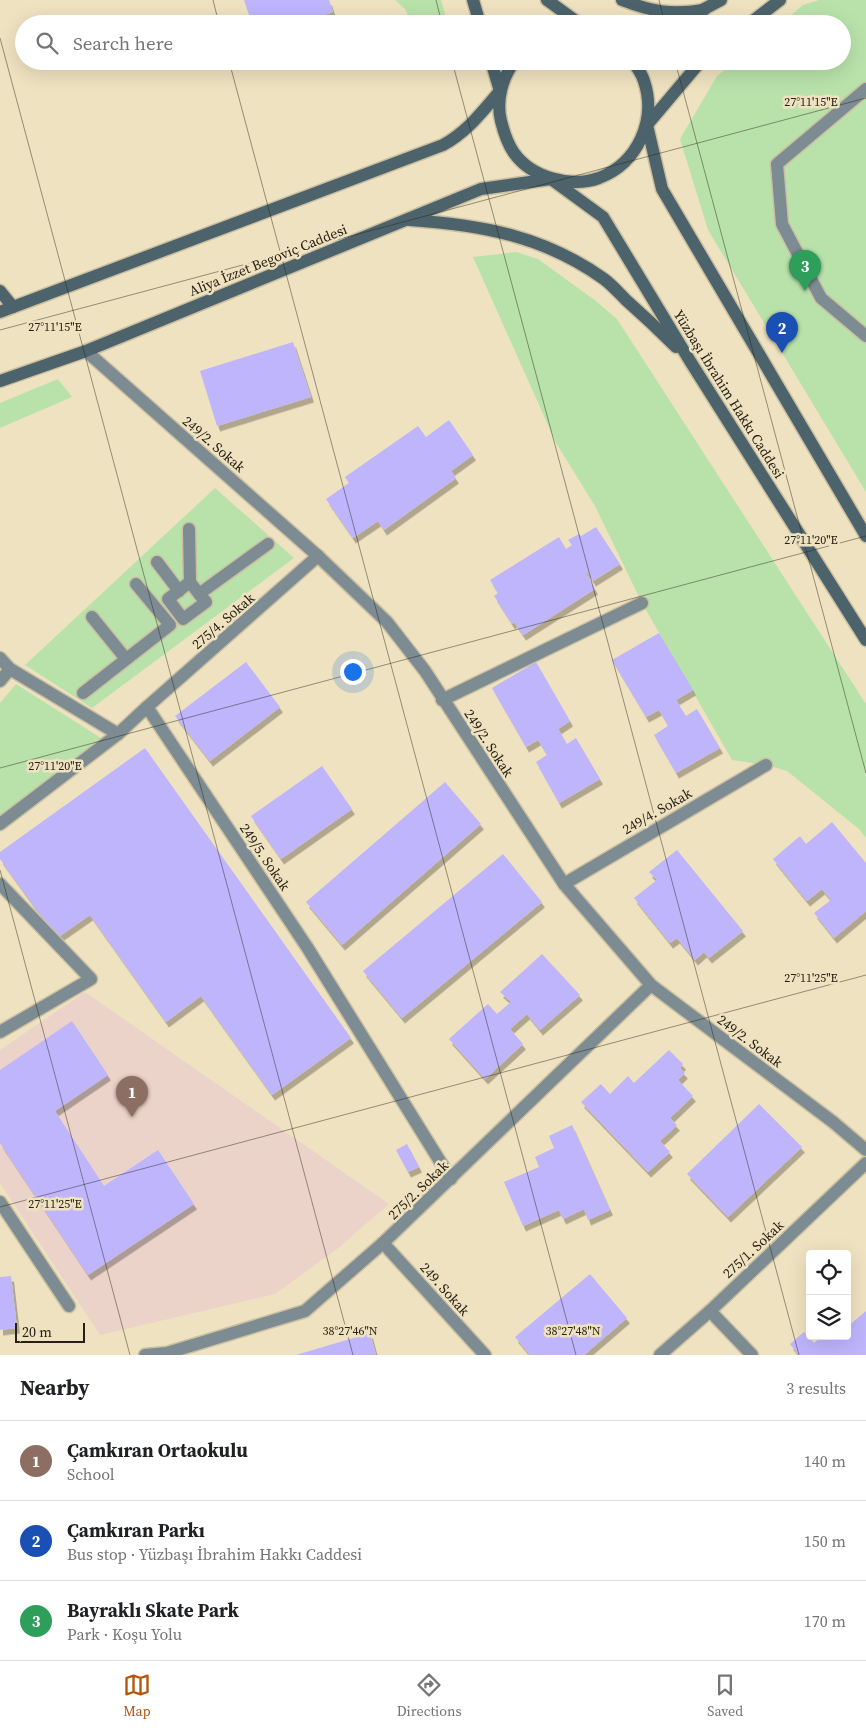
<!DOCTYPE html>
<meta charset="utf-8">
<style>
body{margin:0;font-family:"Source Serif 4",serif;background:#f2f2f2;color:#202124}
.controls{position:absolute;right:15px;bottom:15px;display:grid;overflow:hidden;border-radius:5px;box-shadow:0 5px 20px #0002}
.controls button{width:45px;height:45px;display:grid;place-items:center;padding:0;border:0;border-bottom:1px solid #e0e0e0;background:#fff;color:#202124;font:25px sans-serif}
.scale{position:absolute;left:15px;bottom:12px;width:70px;box-sizing:border-box;padding-left:5px;border:2px solid #262114;border-top:0;font-size:14px;line-height:18px;white-space:nowrap;color:#262114;-webkit-text-stroke:4px #efe2c0;paint-order:stroke}
.you{position:absolute;left:352px;top:671px;width:18px;height:18px;margin:-12px;border:4px solid #fff;border-radius:50%;background:#1a73e8;box-shadow:0 0 0 8px #1a73e833}
.badge{display:grid;place-items:center;width:32px;height:32px;border-radius:50%;background:#b45309;color:#fff;font-size:16px;font-weight:700}
.pin{position:absolute;translate:-50% -41px;filter:drop-shadow(0 1px 2px #0008)}
.pin::after{content:'';position:absolute;top:26px;width:18px;height:15px;background:inherit;clip-path:polygon(0 0,100% 0,50% 100%)}
.list{margin:0;padding:0;list-style:none}
h2{display:flex;justify-content:space-between;align-items:center;height:65px;margin:0;padding:0 20px;font-size:21px}
h2 small{font-size:16px;font-weight:400;color:#757577}
.list li{display:grid;grid-template-columns:32px 1fr auto;gap:15px;align-items:center;box-sizing:border-box;height:80px;padding:0 20px;border-top:1px solid #e0e0e0}
.list b{display:block;font-size:19px;white-space:nowrap}
.list p{margin:0;font-size:16px;white-space:nowrap;color:#757577}
.list em{font-size:16px;font-style:normal;color:#757577}
.icon{flex:none;width:28px;height:28px;fill:none;stroke:currentColor;stroke-width:2;stroke-linecap:round;stroke-linejoin:round}
.map{position:relative;flex:none;width:866px;height:1355px;overflow:hidden}
.search{position:absolute;background:#fff;box-shadow:0 5px 20px #0002;left:15px;right:15px;top:15px;height:55px;display:flex;align-items:center;gap:12px;box-sizing:border-box;padding:0 18px;border-radius:28px;color:#757577;font-size:19px}
.sheet{height:305px;background:#fff}
nav{display:flex;justify-content:space-around;align-items:center;box-sizing:border-box;height:70px;border-top:1px solid #e0e0e0;background:#fff;font-size:14px;color:#757577}
nav a{display:grid;justify-items:center;gap:2px}
nav .on{color:#b45309}
.map>svg:first-child{display:block}
.education{fill:#ebd3ca}
.green{fill:#b9e2aa}
.building{fill:#bfb5fd;filter:url(#shadow)}
.lines{fill:none;stroke-linecap:round;stroke-linejoin:round}
.lane-casing{stroke:#cbbfa1;stroke-width:15}
.street-casing{stroke:#cbbfa1;stroke-width:15}
.secondary-casing{stroke:#cbbfa1;stroke-width:15}
.lane{stroke:#7c8c92;stroke-width:12}
.street{stroke:#7c8c92;stroke-width:12}
.secondary{stroke:#4c636c;stroke-width:12}
.ticks{fill:none;stroke:#262114;stroke-width:1;stroke-opacity:0.45}
.labels{text-anchor:middle;dominant-baseline:central;stroke-width:5;stroke-linejoin:round;paint-order:stroke}
.street-label{font-size:14px;fill:#262114;stroke:#efe2c0}
.ticks-label{font-size:12px;text-anchor:middle;fill:#262114;stroke:#efe2c0;stroke-width:5;stroke-linejoin:round;paint-order:stroke}
</style>
<div class="map">
<svg width="866" height="1355" viewBox="0 0 866 1355">
<defs>
<filter id="shadow"><feDropShadow dx="3" dy="5.5" stdDeviation="0" flood-color="#0004"/></filter>
</defs>
<rect width="100%" height="100%" fill="#efe2c0"/>
<polygon class="education" points="85,992 389,1204 337,1249 275,1294 100,1335 0,1183 0,1050"/>
<g class="green">
<polygon points="395,0 441,0 448,24 412,24 405,9"/>
<polygon points="819,0 866,0 866,492 708,230 680,139 717,76 735,61 842,61 842,24 781,24 803,5"/>
<polygon points="516,252 538,259 596,301 617,319 866,704 866,838 859,829 787,771 766,765 732,760 642,603 595,506 556,443 473,257"/>
<polygon points="58,379 72,397 0,428 0,403"/>
<polygon points="215,488 294,558 92,708 25,665"/>
<polygon points="16,684 101,738 0,822 0,703"/>
</g>
<g class="building">
<polygon points="244,0 329,0 333,12 299,24 252,24"/>
<polygon points="293,342 311,397 217,426 200,371"/>
<polygon points="449,420 473,455 451,471 456,478 384,530 378,521 353,538 326,499 349,483 345,477 418,426 426,437"/>
<polygon points="596,527 620,564 593,581 587,572 586,573 595,589 523,635 514,622 512,624 494,596 498,593 490,580 559,537 566,549 572,545 568,540 579,534 581,536"/>
<polygon points="659,633 693,690 676,700 686,716 697,709 720,748 676,773 654,735 668,726 659,710 646,717 612,660"/>
<polygon points="246,662 280,707 210,761 175,716"/>
<polygon points="536,662 570,721 558,729 567,744 576,738 600,779 559,803 536,762 547,755 538,740 526,747 492,688"/>
<polygon points="145,748 351,1038 272,1095 201,996 166,1022 90,915 57,938 0,859 0,852"/>
<polygon points="322,766 352,809 281,859 251,816"/>
<polygon points="445,782 481,824 342,945 306,902"/>
<polygon points="832,822 866,863 866,911 834,938 814,913 831,900 822,889 807,901 773,859 800,836 806,844"/>
<polygon points="677,850 743,931 709,958 704,952 695,960 677,938 670,943 634,898 657,880 649,872"/>
<polygon points="503,854 542,902 402,1018 363,971"/>
<polygon points="542,954 580,995 540,1030 527,1014 510,1029 523,1044 485,1079 449,1039 488,1004 497,1014 511,1002 500,992"/>
<polygon points="72,1021 108,1075 55,1111 104,1186 158,1150 194,1204 88,1275 0,1143 0,1070"/>
<polygon points="669,1050 683,1064 680,1068 685,1073 678,1080 693,1096 670,1118 677,1125 660,1141 670,1152 648,1172 581,1102 601,1084 610,1094 628,1076 634,1083"/>
<polygon points="759,1104 802,1147 728,1217 687,1174"/>
<polygon points="572,1125 610,1210 588,1220 584,1209 563,1219 559,1210 523,1226 504,1182 539,1167 535,1157 554,1148 549,1136"/>
<polygon points="407,1144 419,1167 408,1172 396,1150"/>
<polygon points="590,1274 627,1318 584,1355 530,1355 515,1337"/>
<polygon points="11,1276 17,1328 0,1330 0,1277"/>
<polygon points="866,1311 866,1355 799,1355 790,1344 804,1332 814,1343 822,1336 847,1336 847,1327"/>
<polygon points="370,1333 376,1355 296,1355"/>
</g>
<g class="lines">
<defs>
<polyline id="lane" points="383,1243 485,1355"/>
<g id="street">
<polyline points="866,89 777,164 782,224 821,298 866,336"/>
<polyline points="86,351 318,556 387,622 425,671 564,884 651,985 833,1122 866,1150"/>
<polyline points="189,529 190,582"/>
<polyline points="157,562 179,591"/>
<polyline points="199,594 190,582 168,599 183,619 206,602 199,594 268,544"/>
<polyline points="92,617 126,659"/>
<polyline points="0,658 10,669 118,734 147,707 307,947 451,1179"/>
<polyline points="0,681 10,669"/>
<polyline points="83,693 170,625 136,584"/>
<polyline points="442,700 642,603"/>
<polyline points="147,707 318,556"/>
<polyline points="0,824 118,734"/>
<polyline points="0,884 91,979 0,1032"/>
<polyline points="564,884 766,765"/>
<polyline points="0,1202 69,1306"/>
<polyline points="710,1311 752,1355"/>
<polyline points="145,1355 167,1353 305,1311 383,1243 651,985"/>
<polyline points="660,1355 710,1311 866,1163"/>
</g>
<g id="secondary">
<polyline points="473,0 480,24"/>
<polyline points="547,0 580,24"/>
<path d="M622 0C653 12 671 15 704 10"/>
<polyline points="676,24 721,0"/>
<polyline points="749,24 780,0"/>
<polyline points="491,61 500,91"/>
<path d="M515 61C502 77 496 101 501 121 504 133 507 143 514 153 532 178 571 188 599 178 638 163 657 120 644 81 642 74 637 68 633 61"/>
<polyline points="647,125 662,189 866,536"/>
<polyline points="647,125 701,61"/>
<polyline points="551,179 603,217 690,361 866,640"/>
<path d="M410 220C482 225 544 236 604 279 612 285 619 293 626 300 643 315 660 331 676 347"/>
<polyline points="0,291 13,307"/>
<path d="M0 312 443 145C467 132 482 112 500 91"/>
<polyline points="0,381 86,351 481,189 551,179"/>
</g>
</defs>
<use href="#lane" class="lane-casing"/>
<use href="#street" class="street-casing"/>
<use href="#secondary" class="secondary-casing"/>
<use href="#lane" class="lane"/>
<use href="#street" class="street"/>
<use href="#secondary" class="secondary"/>
</g>
<path class="ticks" d="M213 0 219 24M436 0 442 24M659 0 665 24M0 38 353 1355M229 61 576 1355M452 61 799 1355M675 61 866 773M0 330 866 98M0 768 866 536M0 870 130 1355M0 1207 866 975"/>
<g class="labels">
<g class="street-label">
<text transform="translate(268 260) rotate(-22)">Aliya İzzet Begoviç Caddesi</text>
<text transform="translate(729 394) rotate(58)">Yüzbaşı İbrahim Hakkı Caddesi</text>
<text transform="translate(214 444) rotate(41)">249/2. Sokak</text>
<text transform="translate(223 621) rotate(-41)">275/4. Sokak</text>
<text transform="translate(489 743) rotate(57)">249/2. Sokak</text>
<text transform="translate(657 811) rotate(-30)">249/4. Sokak</text>
<text transform="translate(265 857) rotate(56)">249/5. Sokak</text>
<text transform="translate(750 1041) rotate(37)">249/2. Sokak</text>
<text transform="translate(418 1190) rotate(-44)">275/2. Sokak</text>
<text transform="translate(753 1249) rotate(-43)">275/1. Sokak</text>
<text transform="translate(445 1289) rotate(48)">249. Sokak</text>
</g>
</g>
<g class="ticks-label">
<text x="811" y="106">27°11'15"E</text>
<text x="55" y="331">27°11'15"E</text>
<text x="811" y="544">27°11'20"E</text>
<text x="55" y="770">27°11'20"E</text>
<text x="811" y="982">27°11'25"E</text>
<text x="55" y="1208">27°11'25"E</text>
<text x="350" y="1335">38°27'46"N</text>
<text x="573" y="1335">38°27'48"N</text>
</g>
</svg>
<div class="controls">
<button><svg class="icon" aria-label="locate" viewBox="0 0 24 24"><circle cx="12" cy="12" r="6"/><path d="M12 2v4M12 18v4M2 12h4M18 12h4"/></svg></button>
<button><svg class="icon" aria-label="layers" viewBox="0 0 24 24"><path d="M12 4l9 5-9 5-9-5zM3 14l9 5 9-5"/></svg></button>
</div>
<div class="scale">20 m</div>
<div class="you"></div>
<div class="pin badge" style="left:132px;top:1117px;background:#8d6e63">1</div>
<div class="pin badge" style="left:782px;top:353px;background:#1a4fb4">2</div>
<div class="pin badge" style="left:805px;top:291px;background:#2e9e5b">3</div>
<div class="search"><svg class="icon" aria-label="search" viewBox="0 0 24 24"><circle cx="10" cy="10" r="6"/><path d="M15 15l6 6"/></svg>Search here</div>
</div>
<section class="sheet">
<h2>Nearby<small>3 results</small></h2>
<ul class="list">
<li><span class="badge" style="background:#8d6e63">1</span><div><b>Çamkıran Ortaokulu</b><p>School</p></div><em>140 m</em></li>
<li><span class="badge" style="background:#1a4fb4">2</span><div><b>Çamkıran Parkı</b><p>Bus stop · Yüzbaşı İbrahim Hakkı Caddesi</p></div><em>150 m</em></li>
<li><span class="badge" style="background:#2e9e5b">3</span><div><b>Bayraklı Skate Park</b><p>Park · Koşu Yolu</p></div><em>170 m</em></li>
</ul>
</section>
<nav>
<a class="on"><svg class="icon" aria-label="map" viewBox="0 0 24 24"><path d="M3 6l6-2 6 2 6-2v14l-6 2-6-2-6 2zM9 4v14M15 6v14"/></svg>Map</a>
<a><svg class="icon" aria-label="directions" viewBox="0 0 24 24"><path d="M12 3l9 9-9 9-9-9zM9 14v-3h6M13 9l2 2-2 2"/></svg>Directions</a>
<a><svg class="icon" aria-label="saved" viewBox="0 0 24 24"><path d="M7 4h10v16l-5-4-5 4z"/></svg>Saved</a>
</nav>
